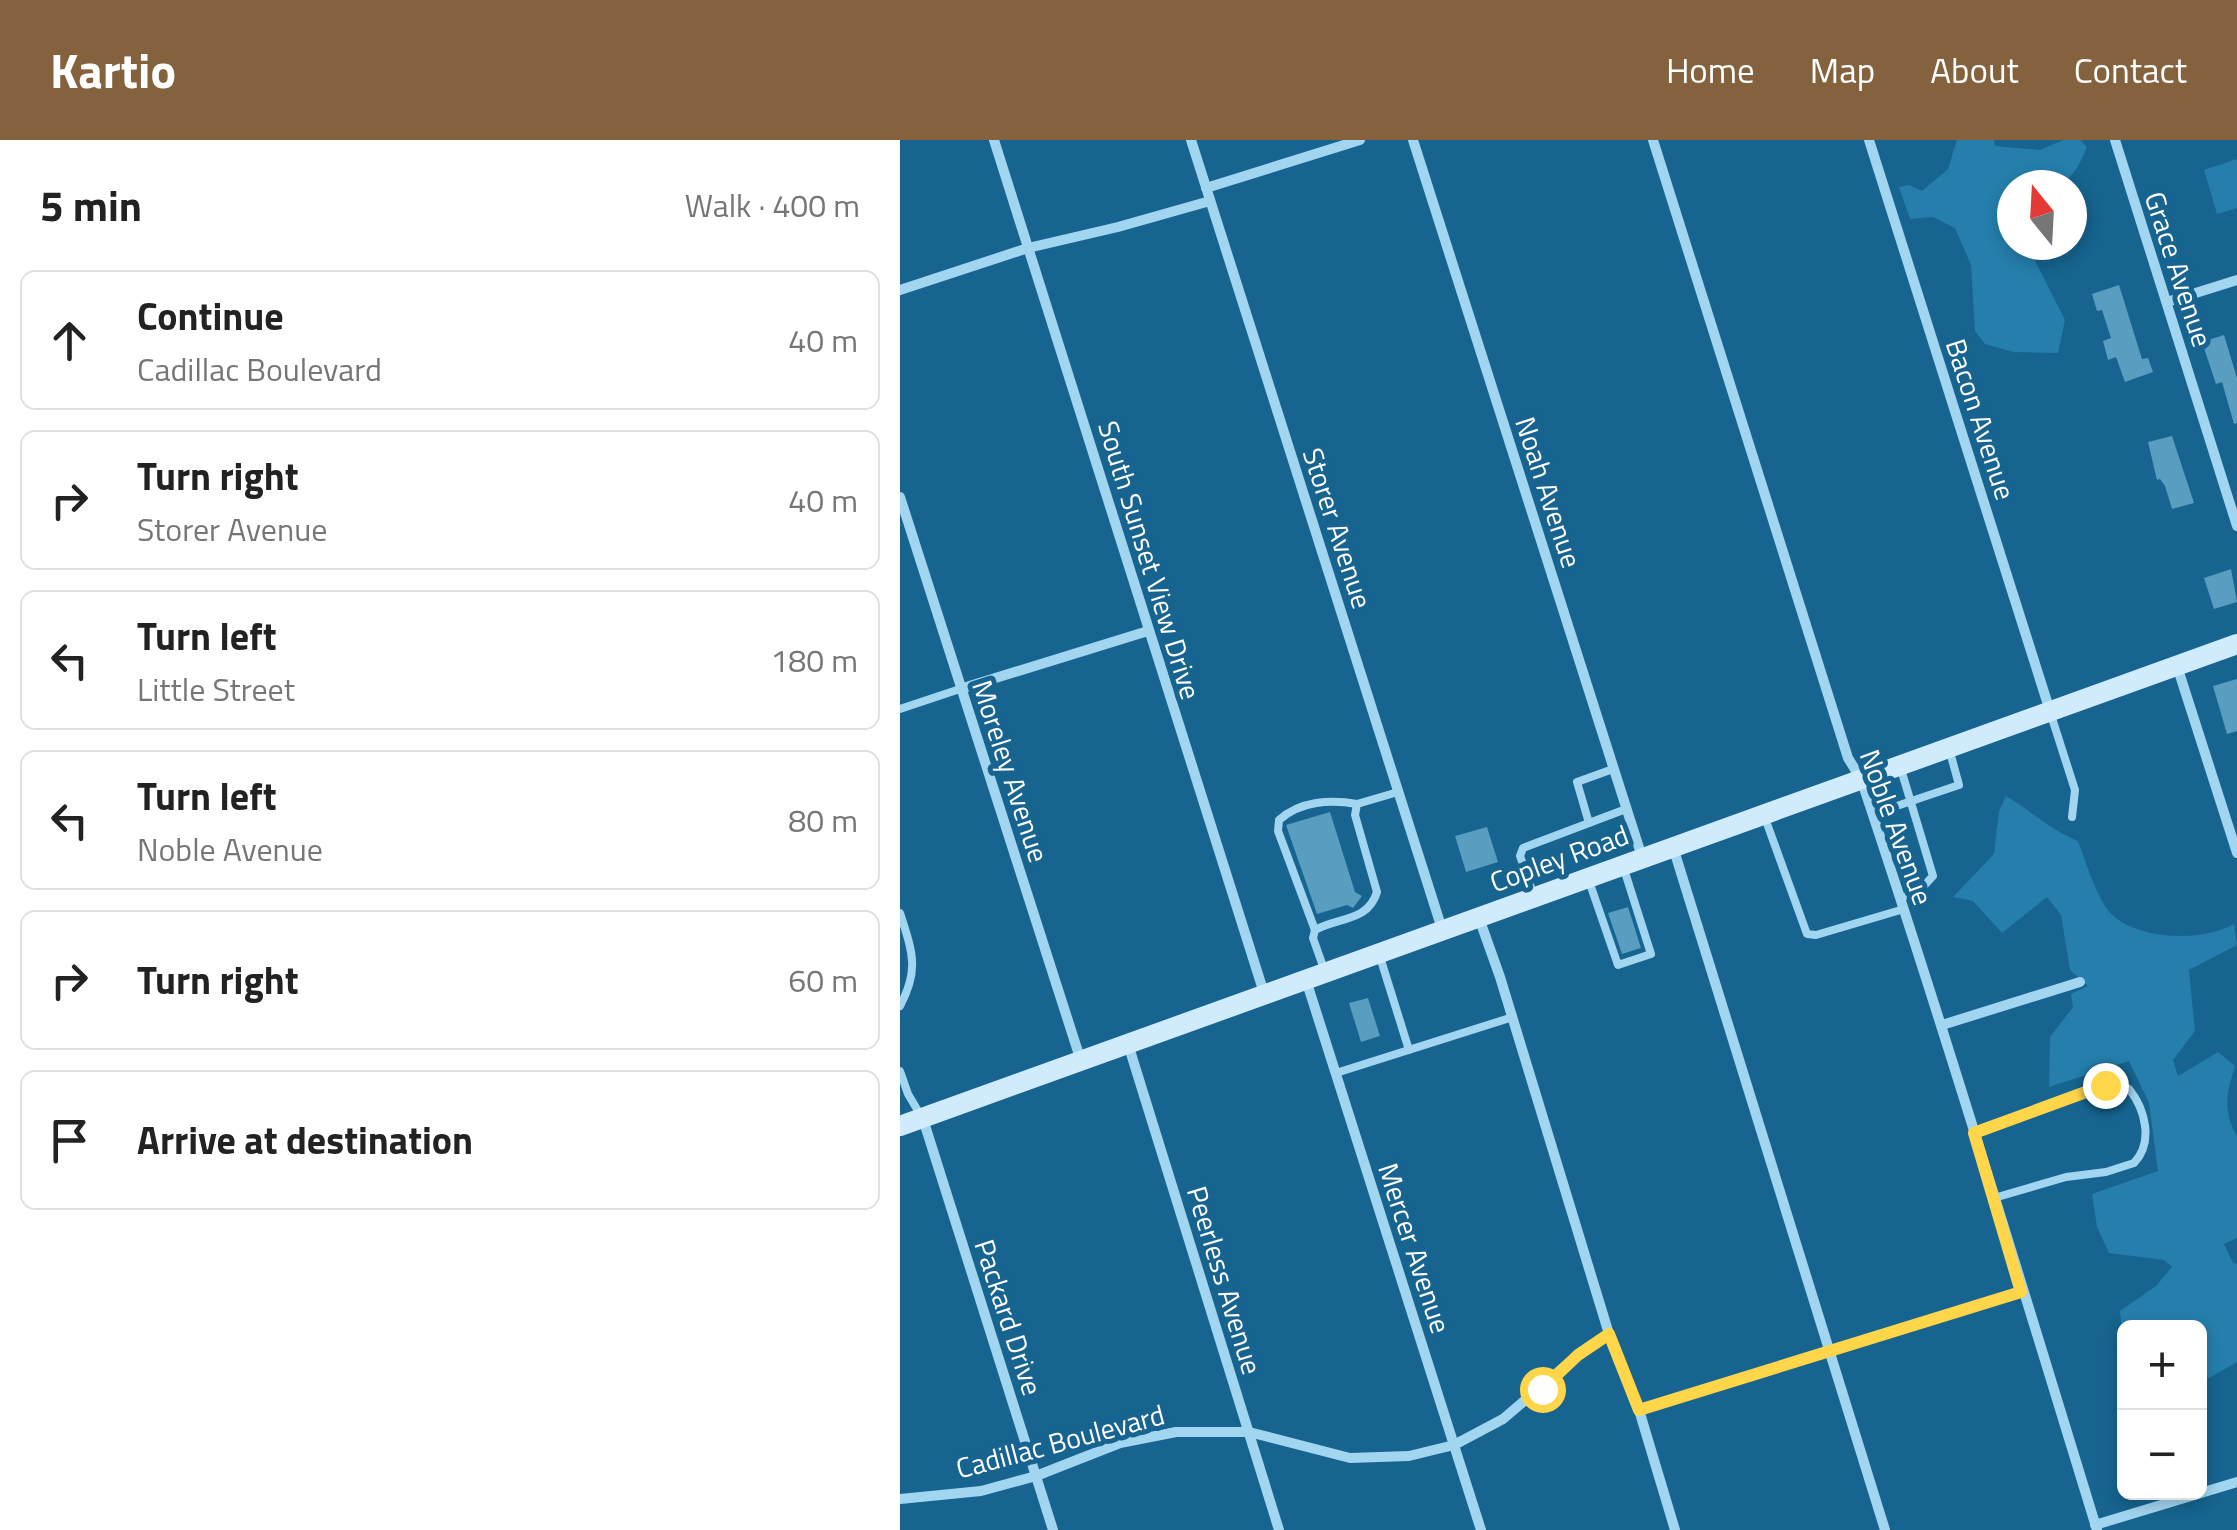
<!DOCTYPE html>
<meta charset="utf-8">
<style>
body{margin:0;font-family:"Titillium Web",sans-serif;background:#f2f2f2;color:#222}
.controls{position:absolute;right:30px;bottom:30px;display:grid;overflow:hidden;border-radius:15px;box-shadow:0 5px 15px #0003}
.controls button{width:90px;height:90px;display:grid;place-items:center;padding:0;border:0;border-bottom:2px solid #e0e0e0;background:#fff;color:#222;font:50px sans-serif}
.compass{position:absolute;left:1097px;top:30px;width:90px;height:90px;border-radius:50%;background:#fff;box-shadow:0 5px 15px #0003;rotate:342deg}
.stop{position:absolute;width:30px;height:30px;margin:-22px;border:8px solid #ffd54a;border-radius:50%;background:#fff}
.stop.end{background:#ffd54a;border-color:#fff;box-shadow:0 2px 10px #0008}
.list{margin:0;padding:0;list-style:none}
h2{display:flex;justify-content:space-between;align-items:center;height:130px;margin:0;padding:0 40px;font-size:42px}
h2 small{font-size:32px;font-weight:400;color:#767676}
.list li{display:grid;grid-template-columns:65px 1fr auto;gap:30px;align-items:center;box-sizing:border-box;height:140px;margin:0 20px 20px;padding:0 20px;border:2px solid #e0e0e0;border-radius:15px}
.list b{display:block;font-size:38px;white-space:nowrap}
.list p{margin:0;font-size:32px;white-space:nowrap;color:#767676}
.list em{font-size:32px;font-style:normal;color:#767676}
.icon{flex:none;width:55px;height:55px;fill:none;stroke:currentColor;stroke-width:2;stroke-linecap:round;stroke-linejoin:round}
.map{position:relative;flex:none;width:1337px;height:1390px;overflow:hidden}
header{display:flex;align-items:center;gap:60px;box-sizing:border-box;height:140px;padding:0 50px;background:#85623e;color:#fff}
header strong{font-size:48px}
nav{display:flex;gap:55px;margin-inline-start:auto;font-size:35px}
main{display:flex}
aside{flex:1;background:#fff}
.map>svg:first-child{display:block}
.green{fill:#257eab}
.building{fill:#599dc1}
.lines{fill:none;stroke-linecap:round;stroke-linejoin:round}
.lane{stroke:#a2d5f0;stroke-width:8}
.street{stroke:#a2d5f0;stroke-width:10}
.secondary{stroke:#d0ebfb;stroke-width:20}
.route{stroke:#ffd54a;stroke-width:12}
.labels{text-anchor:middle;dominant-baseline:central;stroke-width:10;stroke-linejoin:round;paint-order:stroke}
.street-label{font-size:28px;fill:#fff;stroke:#16648f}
</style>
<header>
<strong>Kartio</strong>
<nav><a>Home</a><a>Map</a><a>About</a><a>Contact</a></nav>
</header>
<main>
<aside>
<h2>5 min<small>Walk · 400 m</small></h2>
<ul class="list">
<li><svg class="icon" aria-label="ahead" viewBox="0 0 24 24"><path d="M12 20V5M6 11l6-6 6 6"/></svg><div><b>Continue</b><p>Cadillac Boulevard</p></div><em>40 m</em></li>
<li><svg class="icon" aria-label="right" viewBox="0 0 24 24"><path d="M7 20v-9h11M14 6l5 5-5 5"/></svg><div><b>Turn right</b><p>Storer Avenue</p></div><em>40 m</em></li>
<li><svg class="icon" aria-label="left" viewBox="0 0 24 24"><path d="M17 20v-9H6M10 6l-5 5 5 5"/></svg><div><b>Turn left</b><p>Little Street</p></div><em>180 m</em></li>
<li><svg class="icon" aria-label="left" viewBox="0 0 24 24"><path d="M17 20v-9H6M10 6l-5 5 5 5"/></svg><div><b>Turn left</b><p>Noble Avenue</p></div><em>80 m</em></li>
<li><svg class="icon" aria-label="right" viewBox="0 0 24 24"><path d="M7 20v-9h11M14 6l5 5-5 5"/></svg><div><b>Turn right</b></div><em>60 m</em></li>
<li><svg class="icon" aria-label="arrive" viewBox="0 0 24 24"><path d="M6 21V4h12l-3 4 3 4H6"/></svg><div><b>Arrive at destination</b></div></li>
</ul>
</aside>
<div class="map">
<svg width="1337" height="1390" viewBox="0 0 1337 1390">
<rect width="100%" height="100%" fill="#16648f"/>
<g class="green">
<path d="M1057 0H1094L1095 6 1140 10 1163 0H1180L1187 7C1168 53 1158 45 1112 45V105H1127L1165 180 1158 213 1113 212 1085 204 1075 191 1071 125 1055 88 1033 77 1010 79 999 47 1009 45 1022 51 1048 29Z"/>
<polygon points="1337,19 1337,68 1317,74 1304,30"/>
<path d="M1106 656C1131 671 1151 690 1178 701 1186 722 1193 747 1205 766 1227 801 1302 803 1334 784L1337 805 1289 830 1295 891 1273 920 1278 936 1318 912 1335 926C1327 952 1322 971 1337 996V1098L1324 1104 1333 1123 1337 1124V1222L1309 1238 1300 1234V1188H1224V1202L1223 1198 1220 1171 1256 1146 1272 1127 1264 1120 1209 1113 1197 1087 1192 1054 1258 1031 1249 963 1229 921 1149 947 1150 897 1173 867 1171 854 1188 846 1170 830 1161 775 1147 757 1102 793 1073 761 1053 757 1094 714 1099 671Z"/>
</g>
<g class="building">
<polygon points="1219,145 1242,219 1248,218 1253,232 1225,242 1216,217 1208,220 1203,201 1211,198 1202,170 1197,171 1192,154"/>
<polygon points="1324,195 1337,238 1337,283 1334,284 1322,242 1316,244 1302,202"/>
<polygon points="1272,296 1294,363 1272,369 1265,346 1260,339 1257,340 1248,302"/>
<polygon points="1331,429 1337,462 1314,469 1304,438"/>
<polygon points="1337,539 1337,591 1327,594 1313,546"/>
<polygon points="430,672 455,752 462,756 453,768 447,765 417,774 386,685"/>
<polygon points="587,687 598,722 566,732 555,696"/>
<polygon points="728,767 741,808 722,814 708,773"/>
<polygon points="468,858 480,896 461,902 449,863"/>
</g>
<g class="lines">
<g class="lane">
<polyline points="0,569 60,549"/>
<polyline points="1151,575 1175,650 1172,677"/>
<polyline points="1000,626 1033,736 1018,752 1000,758"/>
<polyline points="973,674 1059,645 1050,612"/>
<polyline points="865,678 907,794 916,795 1004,769"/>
<polyline points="689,683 677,642 713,629"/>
<polyline points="689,741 718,825 751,814 723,726"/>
<polyline points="634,756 620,716 623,708 726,669"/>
<path d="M0 773C12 811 20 829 0 866"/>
<path d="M415 790 378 691 379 680C400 661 431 659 457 664"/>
<polyline points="480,817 509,910"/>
<path d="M425 832 413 798 415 790C438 777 468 782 477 752L455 675 457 664 498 652"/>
<polyline points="0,931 8,954 21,976"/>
<polyline points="436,933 613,877"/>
<path d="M1074 993 1205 945 1216 944 1229 949C1245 969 1254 1002 1234 1023L1206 1032 1166 1037 1094 1058"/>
</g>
<g class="street">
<polyline points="94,0 364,853"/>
<polyline points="291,0 542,789"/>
<polyline points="513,0 742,717"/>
<path d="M753 0 948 618 961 639C1044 888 1120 1139 1197 1390"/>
<polyline points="969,0 1150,571"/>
<polyline points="1215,0 1337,386"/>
<polyline points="306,48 460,0"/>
<polyline points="0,150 128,108 218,87 310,61"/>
<polyline points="1267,162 1337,140"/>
<polyline points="0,357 180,918"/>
<polyline points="1277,526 1337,713"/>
<polyline points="60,549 248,491"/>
<polyline points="773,707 985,1390"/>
<polyline points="579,778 600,837 709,1194 739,1270 775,1390"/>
<polyline points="406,840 581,1390"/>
<polyline points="1042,885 1180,842"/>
<polyline points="228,904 379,1390"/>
<polyline points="23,979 153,1390"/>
<polyline points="739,1270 1121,1152"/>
<polyline points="0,1359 81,1351 136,1336 220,1303 276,1292 349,1292 450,1318 509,1316 554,1305 603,1279 678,1215 709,1194"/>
<polyline points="1195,1385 1337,1342"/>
</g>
<polyline class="secondary" points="0,986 1337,504"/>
</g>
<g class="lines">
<polyline class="route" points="642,1249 678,1215 709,1194 739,1270 1121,1152 1074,993 1205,945"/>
</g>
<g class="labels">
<g class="street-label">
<text transform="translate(1279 129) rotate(72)">Grace Avenue</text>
<text transform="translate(1081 279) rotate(72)">Bacon Avenue</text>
<text transform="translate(649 352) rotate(72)">Noah Avenue</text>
<text transform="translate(438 388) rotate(72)">Storer Avenue</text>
<text transform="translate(250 420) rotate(73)">South Sunset View Drive</text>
<text transform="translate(111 631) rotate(72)">Moreley Avenue</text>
<text transform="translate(997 687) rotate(70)">Noble Avenue</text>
<text transform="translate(659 718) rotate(-20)">Copley Road</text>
<text transform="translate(515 1108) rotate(72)">Mercer Avenue</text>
<text transform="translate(325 1140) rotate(73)">Peerless Avenue</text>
<text transform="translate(109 1177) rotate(72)">Packard Drive</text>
<text transform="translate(160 1301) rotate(-15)">Cadillac Boulevard</text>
</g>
</g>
</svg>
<div class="controls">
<button>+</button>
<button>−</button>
</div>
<svg class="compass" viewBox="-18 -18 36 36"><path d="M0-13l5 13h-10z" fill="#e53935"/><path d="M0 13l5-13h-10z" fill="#767676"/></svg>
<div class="stop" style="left:642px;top:1249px"></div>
<div class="stop end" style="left:1205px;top:945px"></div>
</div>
</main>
